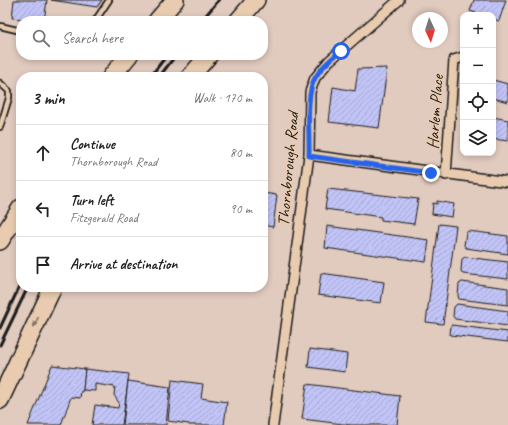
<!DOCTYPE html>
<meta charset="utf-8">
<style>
body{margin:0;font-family:Caveat,sans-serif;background:#f2f2f2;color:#222}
.controls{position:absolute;right:12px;top:12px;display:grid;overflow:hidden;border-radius:8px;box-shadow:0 2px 6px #0003}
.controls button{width:36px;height:36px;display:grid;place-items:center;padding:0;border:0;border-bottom:1px solid #e0e0e0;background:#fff;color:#222;font:20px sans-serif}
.compass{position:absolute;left:412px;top:12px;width:36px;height:36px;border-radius:50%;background:#fff;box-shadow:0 2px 6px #0003;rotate:176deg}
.stop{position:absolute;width:12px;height:12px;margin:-9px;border:3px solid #2563eb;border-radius:50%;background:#fff}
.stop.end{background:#2563eb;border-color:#fff;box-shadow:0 1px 4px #0008}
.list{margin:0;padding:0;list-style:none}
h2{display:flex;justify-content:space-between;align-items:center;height:52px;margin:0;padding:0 16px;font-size:17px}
h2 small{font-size:13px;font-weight:400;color:#767676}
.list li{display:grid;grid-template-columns:26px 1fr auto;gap:12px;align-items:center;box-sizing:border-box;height:56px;padding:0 16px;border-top:1px solid #e0e0e0}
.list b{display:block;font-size:15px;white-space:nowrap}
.list p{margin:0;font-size:13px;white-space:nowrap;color:#767676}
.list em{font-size:13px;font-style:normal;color:#767676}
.icon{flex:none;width:22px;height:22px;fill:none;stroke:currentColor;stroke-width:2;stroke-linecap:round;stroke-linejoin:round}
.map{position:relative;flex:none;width:508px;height:425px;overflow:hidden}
.search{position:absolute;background:#fff;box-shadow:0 2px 6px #0003;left:16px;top:16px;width:252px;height:44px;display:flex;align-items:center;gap:10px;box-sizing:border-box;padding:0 14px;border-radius:16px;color:#767676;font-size:15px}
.panel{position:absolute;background:#fff;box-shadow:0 2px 6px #0003;left:16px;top:72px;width:252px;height:220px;border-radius:16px}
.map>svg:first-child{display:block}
.building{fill:url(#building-hatch);stroke:#1c1c1c}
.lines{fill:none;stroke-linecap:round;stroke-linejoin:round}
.lane-casing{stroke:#1c1c1c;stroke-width:8}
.street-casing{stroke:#1c1c1c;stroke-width:12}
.highway-casing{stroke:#1c1c1c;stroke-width:20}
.lane{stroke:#e9ccb0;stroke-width:4.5}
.street{stroke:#e9ccb0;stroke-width:9}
.highway{stroke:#e9ccb0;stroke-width:17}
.rail{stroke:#1c1c1c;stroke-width:3}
.oneway{fill:#827466}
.route{stroke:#2563eb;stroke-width:5}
.labels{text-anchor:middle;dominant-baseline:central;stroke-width:3.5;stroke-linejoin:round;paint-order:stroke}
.street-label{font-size:17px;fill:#1c1c1c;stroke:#e9ccb0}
</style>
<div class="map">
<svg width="508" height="425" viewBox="0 0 508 425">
<defs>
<pattern id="building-hatch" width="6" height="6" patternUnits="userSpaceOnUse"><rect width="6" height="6" fill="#c1c4f6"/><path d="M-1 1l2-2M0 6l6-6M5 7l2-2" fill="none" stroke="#a5a8d2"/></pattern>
</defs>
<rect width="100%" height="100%" fill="#e1cabe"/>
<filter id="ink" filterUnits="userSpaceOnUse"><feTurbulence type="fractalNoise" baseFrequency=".025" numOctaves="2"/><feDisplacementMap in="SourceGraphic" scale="8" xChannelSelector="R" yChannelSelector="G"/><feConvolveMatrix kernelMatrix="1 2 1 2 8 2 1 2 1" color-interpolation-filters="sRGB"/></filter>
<g filter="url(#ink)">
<g class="building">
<polygon points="14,0 47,0 44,21 12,18"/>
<polygon points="51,0 102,0 97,7"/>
<polygon points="474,0 506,0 499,21 493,19 493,15 482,15 470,11"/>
<polygon points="387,68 379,128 329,122 333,87 355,91 358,69"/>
<polygon points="493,80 508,84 508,102 493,98"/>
<polygon points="493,117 508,120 508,141 493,139"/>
<polygon points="328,189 418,199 414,224 381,220 381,217 325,209"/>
<polygon points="263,193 277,195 273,227 263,225"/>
<polygon points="437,201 454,204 452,217 432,214 433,203 437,204"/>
<polygon points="439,224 456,226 443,324 426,322"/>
<polygon points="327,226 429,240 426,262 325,248"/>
<polygon points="468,231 508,236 508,254 466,248 464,245 466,233"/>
<polygon points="465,257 508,262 508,279 463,274 461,271 462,259"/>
<polygon points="321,273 384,282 381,303 318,295"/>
<polygon points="462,282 508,288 508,305 459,299 458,296 459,284"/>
<polygon points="457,304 508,311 508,326 455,319 453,316 454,307"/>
<polygon points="451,325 508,332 508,342 450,335"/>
<polygon points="310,349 347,354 345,372 308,367"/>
<polygon points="52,365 85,369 83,391 81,391 80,398 71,397 61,425 28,425"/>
<polygon points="85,369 129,374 122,425 92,425 95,405 118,408 119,403 114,395 115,387 95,384 95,391 83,390"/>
<polygon points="172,380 203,384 201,398 227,402 224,425 189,425 189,424 168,421"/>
<polygon points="128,381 170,387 166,425 123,425"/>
<polygon points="307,384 400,396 397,425 351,425 302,419"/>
</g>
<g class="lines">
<defs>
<g id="lane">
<polyline points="95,21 109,0"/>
<polyline points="0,26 21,31"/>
<polyline points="0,83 9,91 9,98 0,127"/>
</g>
<g id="street">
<polyline points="309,155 508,182"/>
<polyline points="446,175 454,60 463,57"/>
<polyline points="273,425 309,155 310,92 315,78 329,61 399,0"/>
</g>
<g id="highway">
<polyline points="157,21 175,0"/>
<polyline points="238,21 256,0"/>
<polyline points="111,77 129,55"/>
<polyline points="190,77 209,55"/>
<polyline points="0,241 21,208"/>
<polyline points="0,400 53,287"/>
</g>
</defs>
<use href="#lane" class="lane-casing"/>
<use href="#street" class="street-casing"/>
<use href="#highway" class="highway-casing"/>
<use href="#lane" class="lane"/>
<use href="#street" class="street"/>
<use href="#highway" class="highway"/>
<g class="rail">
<polyline points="201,21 219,0"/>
<polyline points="150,77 167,55"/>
<polyline points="159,77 176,55"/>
<polyline points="0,328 21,283"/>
<polyline points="0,345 28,287"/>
</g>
</g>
<defs><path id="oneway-solid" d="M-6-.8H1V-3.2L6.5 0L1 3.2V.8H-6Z"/></defs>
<use class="oneway" href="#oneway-solid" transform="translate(36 322) rotate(115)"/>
</g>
<g class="lines" filter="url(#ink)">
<path class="route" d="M341 51C332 58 321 67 315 78 305 96 310 134 309 156L431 173"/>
</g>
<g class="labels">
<g class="street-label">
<text transform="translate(435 112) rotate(-86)">Harlem Place</text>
<text transform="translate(288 169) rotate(-85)">Thornborough Road</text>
</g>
</g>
</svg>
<div class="controls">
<button>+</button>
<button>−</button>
<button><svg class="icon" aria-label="locate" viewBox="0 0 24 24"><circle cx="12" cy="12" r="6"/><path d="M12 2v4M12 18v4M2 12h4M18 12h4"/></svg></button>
<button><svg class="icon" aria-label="layers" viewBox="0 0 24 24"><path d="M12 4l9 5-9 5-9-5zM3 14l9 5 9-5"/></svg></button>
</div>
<svg class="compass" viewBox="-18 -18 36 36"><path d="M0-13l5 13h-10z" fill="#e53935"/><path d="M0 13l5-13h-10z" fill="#767676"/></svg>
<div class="stop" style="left:341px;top:51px"></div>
<div class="stop end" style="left:431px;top:173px"></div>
<div class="search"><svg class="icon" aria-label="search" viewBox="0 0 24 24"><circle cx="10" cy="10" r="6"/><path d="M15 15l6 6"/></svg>Search here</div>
<section class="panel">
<h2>3 min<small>Walk · 170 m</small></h2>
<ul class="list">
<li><svg class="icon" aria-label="ahead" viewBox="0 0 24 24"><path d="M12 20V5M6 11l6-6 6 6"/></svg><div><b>Continue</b><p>Thornborough Road</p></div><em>80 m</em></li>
<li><svg class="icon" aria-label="left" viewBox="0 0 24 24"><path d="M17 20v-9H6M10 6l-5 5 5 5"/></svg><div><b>Turn left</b><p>Fitzgerald Road</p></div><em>90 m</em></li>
<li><svg class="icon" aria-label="arrive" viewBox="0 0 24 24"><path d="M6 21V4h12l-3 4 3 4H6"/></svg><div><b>Arrive at destination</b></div></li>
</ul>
</section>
</div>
